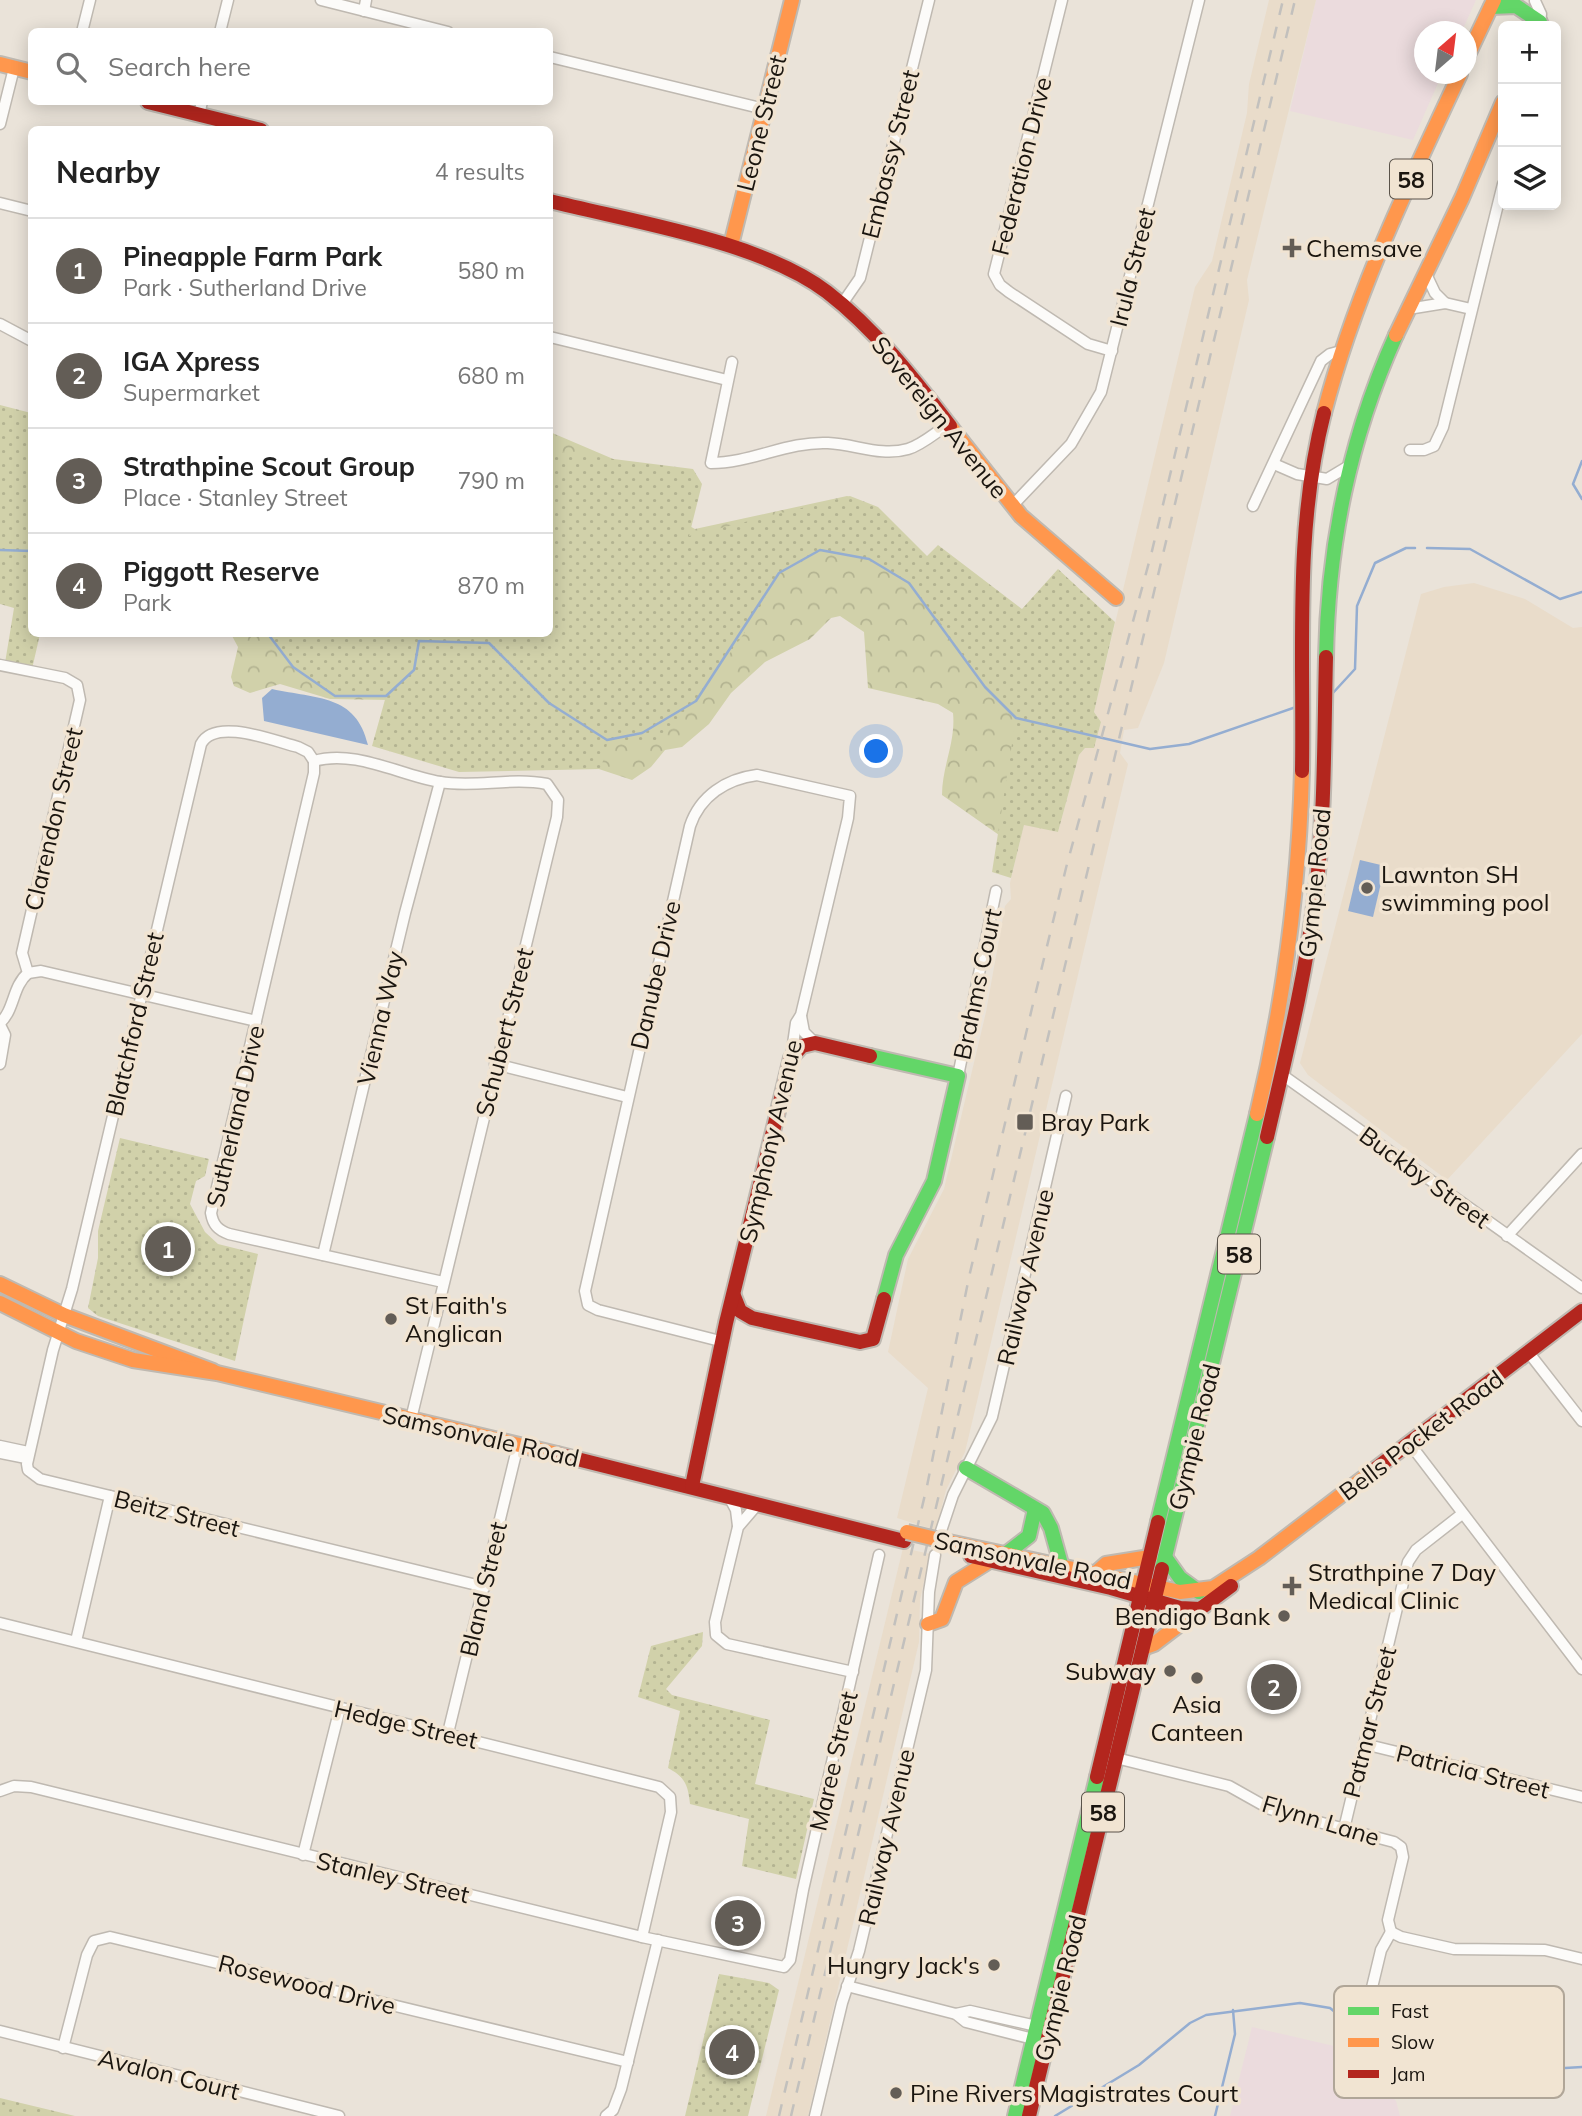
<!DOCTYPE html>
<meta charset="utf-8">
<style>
body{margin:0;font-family:Mulish,sans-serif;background:#f2f2f2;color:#222}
.controls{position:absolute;right:21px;top:21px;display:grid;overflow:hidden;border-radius:10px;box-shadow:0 4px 18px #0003}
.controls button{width:63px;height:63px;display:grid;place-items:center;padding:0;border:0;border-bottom:2px solid #e0e0e0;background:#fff;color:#222;font:35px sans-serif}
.compass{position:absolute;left:1414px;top:21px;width:63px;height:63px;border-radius:50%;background:#fff;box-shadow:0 4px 18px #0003;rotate:28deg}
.you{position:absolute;left:877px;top:752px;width:24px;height:24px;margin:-18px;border:5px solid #fff;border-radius:50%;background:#1a73e8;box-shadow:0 0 0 10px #1a73e833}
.badge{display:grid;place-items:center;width:46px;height:46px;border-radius:50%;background:#635d56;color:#fff;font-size:23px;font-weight:700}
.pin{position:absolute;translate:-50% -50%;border:4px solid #fff;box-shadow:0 2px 7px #0006}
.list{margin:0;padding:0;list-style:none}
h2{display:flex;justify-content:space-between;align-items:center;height:91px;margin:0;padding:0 28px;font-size:30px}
h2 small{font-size:23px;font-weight:400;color:#767676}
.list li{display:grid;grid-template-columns:46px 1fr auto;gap:21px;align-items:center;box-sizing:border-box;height:105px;padding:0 28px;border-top:2px solid #e0e0e0}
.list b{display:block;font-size:26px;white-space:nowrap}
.list p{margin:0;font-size:23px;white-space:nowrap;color:#767676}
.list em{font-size:23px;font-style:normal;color:#767676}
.icon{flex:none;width:38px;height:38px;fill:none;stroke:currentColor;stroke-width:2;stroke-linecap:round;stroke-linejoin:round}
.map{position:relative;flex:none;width:1582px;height:2116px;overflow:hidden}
.search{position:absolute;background:#fff;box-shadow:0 4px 18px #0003;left:28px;top:28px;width:525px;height:77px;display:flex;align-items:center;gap:18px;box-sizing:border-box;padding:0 24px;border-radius:10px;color:#767676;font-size:26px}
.panel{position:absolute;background:#fff;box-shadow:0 4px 18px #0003;left:28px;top:126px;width:525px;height:511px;border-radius:10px}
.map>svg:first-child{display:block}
.commercial{fill:#ebdbdd}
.built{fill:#e9dcca}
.forest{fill:url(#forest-crowns)}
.park{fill:url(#park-dots)}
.water{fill:#94add1}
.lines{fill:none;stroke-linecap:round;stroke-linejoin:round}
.stream{stroke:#94add1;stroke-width:2.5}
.street-casing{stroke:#bfb9b1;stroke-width:13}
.fast-casing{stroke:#bfb9b1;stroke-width:18}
.slow-casing{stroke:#bfb9b1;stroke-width:18}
.jam-casing{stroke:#bfb9b1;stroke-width:18}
.street{stroke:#fcfbf9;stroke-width:10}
.fast{stroke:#63d668;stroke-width:14}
.slow{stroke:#ff974d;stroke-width:14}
.jam{stroke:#b3261e;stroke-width:14}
.rail{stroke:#c2c0bd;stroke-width:2.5;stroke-dasharray:12 12;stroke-linecap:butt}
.slow-bridge-casing{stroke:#bfb9b1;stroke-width:18;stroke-linecap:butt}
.slow-bridge{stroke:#ff974d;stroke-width:14}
.poi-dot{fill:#635d56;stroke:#f1e4d2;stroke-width:2.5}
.labels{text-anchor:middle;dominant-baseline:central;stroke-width:7;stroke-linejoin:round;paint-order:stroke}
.shield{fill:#f1e4d2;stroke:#5a534a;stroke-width:2}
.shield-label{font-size:23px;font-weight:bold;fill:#1a150f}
.street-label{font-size:24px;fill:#1a150f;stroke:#f1e4d2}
.poi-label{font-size:24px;fill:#1a150f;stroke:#f1e4d2;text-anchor:start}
.key{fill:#f1e4d2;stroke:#b0a698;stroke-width:2}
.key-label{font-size:19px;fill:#1a150f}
</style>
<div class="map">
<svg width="1582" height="2116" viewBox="0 0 1582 2116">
<defs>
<pattern id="forest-crowns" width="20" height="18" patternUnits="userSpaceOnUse" patternTransform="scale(1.75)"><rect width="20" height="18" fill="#d1d1aa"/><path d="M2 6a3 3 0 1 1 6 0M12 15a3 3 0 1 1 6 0" fill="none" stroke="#b3b391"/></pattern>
<pattern id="park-dots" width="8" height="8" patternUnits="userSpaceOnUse" patternTransform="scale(1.75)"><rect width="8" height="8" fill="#d1d1aa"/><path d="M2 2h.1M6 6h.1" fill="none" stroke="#b3b391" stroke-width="1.8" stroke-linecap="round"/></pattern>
</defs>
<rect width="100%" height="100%" fill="#eae3d9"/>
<g class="commercial">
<polygon points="1316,0 1476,0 1462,31 1424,32 1424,74 1442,74 1413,140 1290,111"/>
<polygon points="1252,2027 1347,2049 1396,2101 1400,2116 1230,2116"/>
</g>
<g class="built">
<polygon points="1269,0 1316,0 1247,280 1249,300 1164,663 1138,728 1124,730 1120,753 1128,764 965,1452 946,1490 936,1530 897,1518 928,1388 888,1352 908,1259 944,1189 986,1012 1005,906 1011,899 1010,883 1024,824 1058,832 1079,755 1085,748 1094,747 1101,722 1094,712 1195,287 1212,261 1247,113 1249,84"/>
<polygon points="1474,583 1525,599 1573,628 1582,627 1582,1034 1447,1180 1308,1075 1300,1063 1421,594 1444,587"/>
<polygon points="903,1548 930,1554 920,1600 919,1642 808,2116 766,2116"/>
</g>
<path class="forest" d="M550 432 639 470 682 522 695 529 847 496 867 504 1079 730 1016 820 1009 842 942 795C942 766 956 742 953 713L938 704 868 688 864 632 840 616 831 618 810 639 765 662 731 693 709 724 682 747 665 750 651 767 632 780 391 700 330 699 280 684 250 693 234 686 231 677 238 647 231 634H550Z"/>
<g class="park">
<polygon points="0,405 31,413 32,634 40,634 32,669 5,663 14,608 0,604"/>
<polygon points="550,451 693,469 702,484 689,536 850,496 878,507 927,556 938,545 1022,609 1058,569 1115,622 1094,712 1101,722 1094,748 1085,748 1079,755 1058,832 1024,825 1011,878 992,872 1016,718 985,687 940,622 909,583 869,559 820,550 779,573 750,625 696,701 656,743 608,740 601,769 459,772 372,746 386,696 335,696 293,667 268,634 550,634"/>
<polygon points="120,1138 209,1159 205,1176 196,1181 190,1204 205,1232 218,1244 258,1254 235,1361 98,1316 88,1308 98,1258 98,1231"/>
<path d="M703 1632 702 1646 666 1689 672 1695 770 1720 755 1784 814 1799 796 1879 742 1866 749 1819 690 1804C688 1785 685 1777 668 1768L680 1711 638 1697 651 1646Z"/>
<polygon points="719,1974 769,1983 779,1990 748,2116 685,2116"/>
<polygon points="0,2098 75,2116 0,2116"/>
</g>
<g class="water">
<path d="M272 689C317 699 356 694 368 745L264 721 262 698Z"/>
<polygon points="1360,860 1385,866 1373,917 1348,911"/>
</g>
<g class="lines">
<g class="stream">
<polyline points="1582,461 1573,484 1582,499"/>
<polyline points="1427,548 1470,549 1560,599 1582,592"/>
<polyline points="0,550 32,551"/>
<polyline points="268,634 293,667 335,696 386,696 414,670 419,641 489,643 549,703 607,740 642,733 696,701 779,573 820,550 869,559 909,583 985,687 1016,718 1150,749 1189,744 1296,707"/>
<polyline points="1332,694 1355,669 1357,606 1375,563 1406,548 1415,548"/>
<polyline points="1055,2116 1139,2065 1190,2023 1206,2015 1300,2003 1330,2008 1383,2051 1402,2053 1489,2046 1565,2068 1582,2067"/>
<polyline points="1215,2116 1235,2034 1233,2010"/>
</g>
<defs>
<g id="street">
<polyline points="321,0 448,32"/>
<polyline points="1062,0 994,274 1000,285 1009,292 1088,344 1112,351"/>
<polyline points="1535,1 1541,14 1540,24"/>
<polyline points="364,11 366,0"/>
<polyline points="82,32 90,0"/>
<polyline points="220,32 228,0"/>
<polyline points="550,57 764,109"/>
<polyline points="199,114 202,102"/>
<polyline points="0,124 14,68"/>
<polyline points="0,203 32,211"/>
<polyline points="1426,274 1435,293 1445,303"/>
<polyline points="842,304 860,278 929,0"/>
<polyline points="1408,309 1445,303 1471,309"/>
<polyline points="0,324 32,341"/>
<polyline points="550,337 727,380"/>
<path d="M732 362 711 463C751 463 788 441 828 443 855 444 881 457 908 449 922 445 936 432 949 424"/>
<polyline points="1410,450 1424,450 1434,446 1443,427 1503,184"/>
<polyline points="1274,464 1297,474 1327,479 1347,467"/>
<polyline points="1012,506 1071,444 1101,392 1199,0"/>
<polyline points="1253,506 1321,361 1330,354 1341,351"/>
<path d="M0 665 65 678 77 685 80 700 22 953 28 973C12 987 15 1009 0 1023"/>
<path d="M314 761 308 752 298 747C274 741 215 717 201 744L72 1289 53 1350 27 1464 28 1470 40 1479 485 1587"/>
<path d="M314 761C355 749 399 775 440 782 475 788 511 777 547 784L558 800 557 817 411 1419"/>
<path d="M314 761V773L211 1213C213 1225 218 1230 229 1234L443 1282"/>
<polyline points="28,973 41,971 256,1021"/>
<polyline points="801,1016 804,1032 815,1043"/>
<polyline points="0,1025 5,1035 0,1064"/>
<polyline points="495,1064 627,1097"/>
<polyline points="1281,1074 1582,1288"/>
<polyline points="958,1076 996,891"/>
<polyline points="1507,1236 1582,1154"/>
<polyline points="323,1255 405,913 440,782"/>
<path d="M724 1342 598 1310 588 1305 585 1291 690 826C700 796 726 779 757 775L850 796 848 818 801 1015 796 1023 791 1058"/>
<polyline points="1529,1353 1582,1421"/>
<polyline points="1410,1444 1582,1669"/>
<polyline points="0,1446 28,1452"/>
<polyline points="0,1453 26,1458"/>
<polyline points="728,1495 736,1510 738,1526"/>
<polyline points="756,1506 738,1527 715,1622 716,1635 727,1644 853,1672"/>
<polyline points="941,1531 953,1495 992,1417 1066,1096"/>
<polyline points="0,1623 659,1787 670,1797 671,1812 642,1937"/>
<polyline points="76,1641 110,1496"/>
<polyline points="448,1733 518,1445"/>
<polyline points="1364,1744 1582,1797"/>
<polyline points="1116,1758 1229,1786 1270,1809 1394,1842 1401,1847 1403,1857 1388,1920 1391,1932"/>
<polyline points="0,1791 14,1786 31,1787 642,1937 784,1967 790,1960 803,1890 879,1555"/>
<polyline points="1344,1829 1408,1562 1416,1550 1462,1514"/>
<polyline points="303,1855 340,1708"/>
<polyline points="1391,1932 1401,1937 1454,1949 1545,1950 1582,1959"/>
<polyline points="847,1986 956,2014 966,2022 1037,2040"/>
<polyline points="1369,2000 1381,1950 1391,1932"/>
<polyline points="956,2014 970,2011 1041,2027"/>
<polyline points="0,2031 339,2116"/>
<polyline points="63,2048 87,1955 94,1941 110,1937 628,2062"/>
<polyline points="606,2116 613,2110 621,2089 658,1940"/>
<polyline points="815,2116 842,2003 859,1951 926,1670 929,1592 935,1555"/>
</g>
<g id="fast">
<polyline points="1491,7 1516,6 1540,22"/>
<path d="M1326 657C1328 544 1349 439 1396 335"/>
<polyline points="870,1056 958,1076 934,1181 896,1255 884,1299"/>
<polyline points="966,1468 1043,1513 1051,1528 1061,1564"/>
<polyline points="1158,1522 1257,1114"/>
<polyline points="1007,1553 1029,1536 1035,1509"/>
<polyline points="1165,1557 1180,1578 1199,1592"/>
<polyline points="1162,1569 1267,1137"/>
<polyline points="1015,2116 1097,1777"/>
</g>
<g id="slow">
<polyline points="1466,59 1494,0"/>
<polyline points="0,64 32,72"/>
<polyline points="731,245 792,0"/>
<polyline points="1396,335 1462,198 1503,102"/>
<path d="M1324 413C1355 294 1408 185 1460 74"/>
<polyline points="950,426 1021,516 1116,598"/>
<path d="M1257 1114C1284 1001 1299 886 1302 771"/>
<polyline points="0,1284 64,1315 213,1371"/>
<polyline points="0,1303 76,1341 133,1360 217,1373 557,1454"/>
<polyline points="944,1541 1180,1592 1213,1588 1259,1558 1370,1473"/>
<polyline points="1097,1572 1106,1564 1150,1557"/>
<polyline points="928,1624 942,1619 956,1582 991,1560"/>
<polyline points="1143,1648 1154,1644 1200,1609"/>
</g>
<g id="jam">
<polyline points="148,102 261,130"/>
<path d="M550 201C633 222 760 241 827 292 875 329 914 379 950 426"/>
<path d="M1302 771C1304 651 1294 530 1324 413"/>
<path d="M1267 1137C1286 1055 1306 975 1316 891 1325 814 1324 735 1326 657"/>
<polyline points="734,1296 740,1311 752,1318 860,1342 873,1339 884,1299"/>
<polyline points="557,1454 904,1541"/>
<polyline points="1370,1473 1582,1311"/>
<polyline points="692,1486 726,1323 791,1058 802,1046 815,1043 870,1056"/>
<polyline points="971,1556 1111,1588 1180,1608 1200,1609 1231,1586"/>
<polyline points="1097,1777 1158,1522"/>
<polyline points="1029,2116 1162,1569"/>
</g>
</defs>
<use href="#street" class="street-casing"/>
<use href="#fast" class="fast-casing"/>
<use href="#slow" class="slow-casing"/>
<use href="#jam" class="jam-casing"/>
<use href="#street" class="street"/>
<use href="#fast" class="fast"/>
<use href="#slow" class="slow"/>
<use href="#jam" class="jam"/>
<g class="rail">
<polyline points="779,2116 927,1486 969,1277 1032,1008 1066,868 1151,555 1283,0"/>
<polyline points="791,2116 1295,0"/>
</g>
<defs>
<polyline id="slow-bridge" points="907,1532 944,1541"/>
</defs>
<use href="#slow-bridge" class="slow-bridge-casing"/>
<use href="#slow-bridge" class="slow-bridge"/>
</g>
<g class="poi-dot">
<path d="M1288.5 237.5h7v7h7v7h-7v7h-7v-7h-7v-7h7z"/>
<circle cx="1367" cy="888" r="7"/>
<rect x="1016" y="1113" width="18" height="18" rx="3.5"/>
<circle cx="391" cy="1319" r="7"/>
<path d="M1288.5 1575.5h7v7h7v7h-7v7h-7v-7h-7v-7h7z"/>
<circle cx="1284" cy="1616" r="7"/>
<circle cx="1170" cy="1671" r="7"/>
<circle cx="1197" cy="1678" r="7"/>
<circle cx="994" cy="1965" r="7"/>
<circle cx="896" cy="2093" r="7"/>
</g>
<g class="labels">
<g class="shield">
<rect x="1390" y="159.5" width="42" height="39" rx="5"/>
<rect x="1218" y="1234.5" width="42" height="39" rx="5"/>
<rect x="1082" y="1792.5" width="42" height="39" rx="5"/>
</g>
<g class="shield-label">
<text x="1411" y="179">58</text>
<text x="1239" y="1254">58</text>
<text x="1103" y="1812">58</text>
</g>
<g class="street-label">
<text transform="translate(761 123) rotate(-76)">Leone Street</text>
<text transform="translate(890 154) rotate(-76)">Embassy Street</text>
<text transform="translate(1021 166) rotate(-76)">Federation Drive</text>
<text transform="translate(1132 267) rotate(-76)">Irula Street</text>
<text transform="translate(940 417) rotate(51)">Sovereign Avenue</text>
<text transform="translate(53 819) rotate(-77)">Clarendon Street</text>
<text transform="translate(1314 883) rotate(-84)">Gympie Road</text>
<text transform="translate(655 975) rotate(-77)">Danube Drive</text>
<text transform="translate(977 984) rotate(-78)">Brahms Court</text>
<text transform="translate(380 1018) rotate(-77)">Vienna Way</text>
<text transform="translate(134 1024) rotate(-77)">Blatchford Street</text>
<text transform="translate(504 1032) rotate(-76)">Schubert Street</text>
<text transform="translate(235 1116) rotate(-77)">Sutherland Drive</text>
<text transform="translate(770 1141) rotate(-77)">Symphony Avenue</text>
<text transform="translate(1425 1177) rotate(36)">Buckby Street</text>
<text transform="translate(1025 1277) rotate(-77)">Railway Avenue</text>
<text transform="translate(1421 1435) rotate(-37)">Bells Pocket Road</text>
<text transform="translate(481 1436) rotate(13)">Samsonvale Road</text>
<text transform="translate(1194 1437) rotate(-76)">Gympie Road</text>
<text transform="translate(177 1513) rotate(14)">Beitz Street</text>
<text transform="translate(1033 1560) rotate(12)">Samsonvale Road</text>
<text transform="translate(483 1589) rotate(-77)">Bland Street</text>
<text transform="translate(1369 1722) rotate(-76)">Patmar Street</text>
<text transform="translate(406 1724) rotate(13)">Hedge Street</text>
<text transform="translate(833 1761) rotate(-77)">Maree Street</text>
<text transform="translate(1473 1771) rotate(14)">Patricia Street</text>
<text transform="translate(1321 1820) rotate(17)">Flynn Lane</text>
<text transform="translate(886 1837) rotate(-77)">Railway Avenue</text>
<text transform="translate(393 1877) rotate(13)">Stanley Street</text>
<text transform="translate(307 1984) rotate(14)">Rosewood Drive</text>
<text transform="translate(1060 1988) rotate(-76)">Gympie Road</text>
<text transform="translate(169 2074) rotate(14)">Avalon Court</text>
</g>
<g class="poi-label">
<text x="1306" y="248">Chemsave</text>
<text x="1381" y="874">Lawnton SH<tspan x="1381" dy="28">swimming pool</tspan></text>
<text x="1041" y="1122">Bray Park</text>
<text x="405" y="1305">St Faith's<tspan x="405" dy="28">Anglican</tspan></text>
<text x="1308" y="1572">Strathpine 7 Day<tspan x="1308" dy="28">Medical Clinic</tspan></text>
<text x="1270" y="1616" text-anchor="end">Bendigo Bank</text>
<text x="1156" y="1671" text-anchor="end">Subway</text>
<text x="1197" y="1704" text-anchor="middle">Asia<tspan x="1197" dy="28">Canteen</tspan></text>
<text x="980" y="1965" text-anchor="end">Hungry Jack's</text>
<text x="910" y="2093">Pine Rivers Magistrates Court</text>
</g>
</g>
<rect x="1334" y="1986" width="230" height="112" rx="10" class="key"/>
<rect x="1348" y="2007" width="31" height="8" fill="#63d668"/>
<rect x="1348" y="2038" width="31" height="9" fill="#ff974d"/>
<rect x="1348" y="2070" width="31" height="8" fill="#b3261e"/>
<g class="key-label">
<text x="1391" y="2018">Fast</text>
<text x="1391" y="2049">Slow</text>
<text x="1391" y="2081">Jam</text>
</g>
</svg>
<div class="controls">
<button>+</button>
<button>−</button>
<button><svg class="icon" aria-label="layers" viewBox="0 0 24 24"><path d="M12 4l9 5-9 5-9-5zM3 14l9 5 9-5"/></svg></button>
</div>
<svg class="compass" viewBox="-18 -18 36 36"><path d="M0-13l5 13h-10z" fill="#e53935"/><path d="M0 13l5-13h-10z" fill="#767676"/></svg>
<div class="you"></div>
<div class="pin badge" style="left:168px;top:1249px">1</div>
<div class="pin badge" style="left:1274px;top:1687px">2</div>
<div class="pin badge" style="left:738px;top:1923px">3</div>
<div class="pin badge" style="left:732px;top:2052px">4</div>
<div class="search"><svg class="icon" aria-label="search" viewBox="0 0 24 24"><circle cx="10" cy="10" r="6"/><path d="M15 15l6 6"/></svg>Search here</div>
<section class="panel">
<h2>Nearby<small>4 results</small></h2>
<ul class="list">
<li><span class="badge">1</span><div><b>Pineapple Farm Park</b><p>Park · Sutherland Drive</p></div><em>580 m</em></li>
<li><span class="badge">2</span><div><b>IGA Xpress</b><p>Supermarket</p></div><em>680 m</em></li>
<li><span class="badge">3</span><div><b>Strathpine Scout Group</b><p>Place · Stanley Street</p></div><em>790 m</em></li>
<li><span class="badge">4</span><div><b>Piggott Reserve</b><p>Park</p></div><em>870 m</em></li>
</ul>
</section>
</div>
